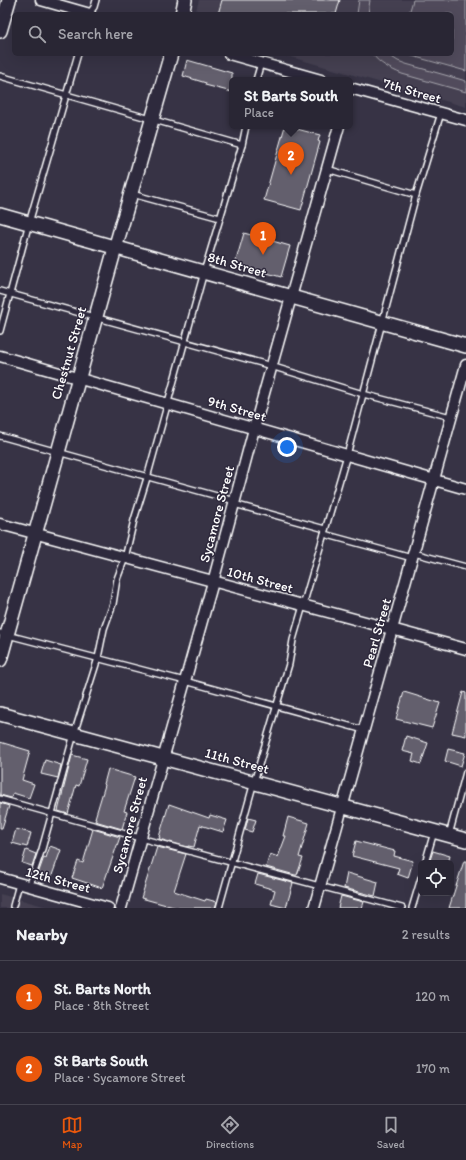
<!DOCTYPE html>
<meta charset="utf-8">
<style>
body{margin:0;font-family:Itim,sans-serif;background:#312e3c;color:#f1f3f6}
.controls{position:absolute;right:12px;bottom:12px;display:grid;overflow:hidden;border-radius:6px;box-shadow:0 4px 16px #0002}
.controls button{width:36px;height:36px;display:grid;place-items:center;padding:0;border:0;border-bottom:1px solid #45434f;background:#292634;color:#f1f3f6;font:20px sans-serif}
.you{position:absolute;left:287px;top:447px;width:14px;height:14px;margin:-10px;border:3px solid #fff;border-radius:50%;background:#1a73e8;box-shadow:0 0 0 6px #1a73e833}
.badge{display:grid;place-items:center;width:26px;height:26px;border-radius:50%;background:#ea580c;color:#fff;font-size:13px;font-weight:700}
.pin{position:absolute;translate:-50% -33px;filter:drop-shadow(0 1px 2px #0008)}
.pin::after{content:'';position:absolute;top:21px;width:14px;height:12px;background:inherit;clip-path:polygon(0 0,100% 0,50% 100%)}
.popup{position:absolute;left:229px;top:77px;width:124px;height:52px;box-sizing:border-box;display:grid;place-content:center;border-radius:6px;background:#292634;filter:drop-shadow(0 1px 3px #0005);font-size:13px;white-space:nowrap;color:#a5a5ac}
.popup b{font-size:15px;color:#f1f3f6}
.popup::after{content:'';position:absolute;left:50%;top:100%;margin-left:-8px;border:8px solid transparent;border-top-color:#292634}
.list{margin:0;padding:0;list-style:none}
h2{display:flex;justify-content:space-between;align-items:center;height:52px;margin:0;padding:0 16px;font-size:17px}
h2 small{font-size:13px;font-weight:400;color:#a5a5ac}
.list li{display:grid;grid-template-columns:26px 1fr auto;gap:12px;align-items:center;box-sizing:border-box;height:72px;padding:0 16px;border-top:1px solid #45434f}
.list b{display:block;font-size:15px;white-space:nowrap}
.list p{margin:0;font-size:13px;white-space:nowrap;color:#a5a5ac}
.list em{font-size:13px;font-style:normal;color:#a5a5ac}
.icon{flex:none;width:22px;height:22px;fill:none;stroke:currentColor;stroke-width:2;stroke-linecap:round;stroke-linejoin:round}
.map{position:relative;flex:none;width:466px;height:908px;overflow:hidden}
.search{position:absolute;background:#292634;box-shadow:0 4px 16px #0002;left:12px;right:12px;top:12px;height:44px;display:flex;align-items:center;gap:10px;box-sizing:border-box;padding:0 14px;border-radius:6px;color:#a5a5ac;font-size:15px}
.sheet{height:196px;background:#292634}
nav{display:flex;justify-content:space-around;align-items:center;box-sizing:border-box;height:56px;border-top:1px solid #45434f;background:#292634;font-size:11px;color:#a5a5ac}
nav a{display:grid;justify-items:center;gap:2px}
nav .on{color:#ea580c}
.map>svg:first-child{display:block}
.built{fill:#444051}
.green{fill:#514c5c;stroke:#a8a6ae}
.building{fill:#635f6d;stroke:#fff}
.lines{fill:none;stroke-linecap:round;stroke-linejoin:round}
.service-casing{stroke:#fff;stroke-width:8}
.minor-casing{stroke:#fff;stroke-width:13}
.tertiary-casing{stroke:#fff;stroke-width:16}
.service{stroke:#2f2a3d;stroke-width:5}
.minor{stroke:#2f2a3d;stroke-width:10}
.tertiary{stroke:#2f2a3d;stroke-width:13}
.labels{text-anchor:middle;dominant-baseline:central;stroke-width:3;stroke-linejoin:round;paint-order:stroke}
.street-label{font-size:14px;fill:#fff;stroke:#2f2a3d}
</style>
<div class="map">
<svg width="466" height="908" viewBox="0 0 466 908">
<rect width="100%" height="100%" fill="#373345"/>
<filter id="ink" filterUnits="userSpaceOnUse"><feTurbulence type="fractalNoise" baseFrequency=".025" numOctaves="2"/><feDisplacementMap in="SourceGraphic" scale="8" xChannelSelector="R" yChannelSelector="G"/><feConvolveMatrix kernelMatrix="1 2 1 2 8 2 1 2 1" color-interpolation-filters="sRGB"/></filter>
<g filter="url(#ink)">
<g class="built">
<polygon points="199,0 466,0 466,107 280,54 452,54 452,14 195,14"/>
<polygon points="0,894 51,908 0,908"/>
</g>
<g class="green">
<polygon points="359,0 370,0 368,14 357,14"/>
<polygon points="413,0 466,0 466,71 405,54 452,54 452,14 409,14"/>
<path d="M372 54H387L398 61 406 64 466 81V92L402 74C390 69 380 64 372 54Z"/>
</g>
<g class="building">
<polygon points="222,0 340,0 336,14 218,14"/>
<polygon points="187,60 232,73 232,92 205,85 206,83 183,76"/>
<polygon points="285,126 320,135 318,141 320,142 301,210 264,200"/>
<polygon points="244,233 290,246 281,277 235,264"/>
<polygon points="404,692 440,703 432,728 396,719"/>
<polygon points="463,692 466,693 466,736 452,733"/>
<polygon points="406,736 428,743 421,764 412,761 414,754 402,751"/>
<polygon points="0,742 30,751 22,780 34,784 29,798 13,793 11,798 0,795"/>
<polygon points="448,749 465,753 461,766 445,761"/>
<polygon points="72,755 87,759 79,786 76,785 68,814 58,811"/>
<polygon points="45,760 61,765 58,778 41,774"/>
<polygon points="108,769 135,777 124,811 127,812 122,829 95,821 96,818 95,818 105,785 104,784"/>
<polygon points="0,803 9,806 2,828 0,828"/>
<polygon points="169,804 209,818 210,815 227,820 223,832 200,825 194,847 188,846 188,847 159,839 160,837 159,837"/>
<polygon points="288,817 309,823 299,857 303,858 297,875 295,875 266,867 270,854 278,857 286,836 283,836"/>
<polygon points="248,818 256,820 252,832 245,830"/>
<polygon points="16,829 31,833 27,847 12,843"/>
<polygon points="93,829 120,837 102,888 72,878 78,861 83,863"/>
<polygon points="356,841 395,851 394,856 413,861 408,878 397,874 399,868 352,856"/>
<polygon points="50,846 61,850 51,878 38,874 44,857 46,858"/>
<polygon points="157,847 186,854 174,891 205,901 206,899 217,902 215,908 177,908 141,898"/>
<polygon points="26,850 36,854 32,866 22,863"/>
<polygon points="433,851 450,856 448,863 429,863"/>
<polygon points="464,861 466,861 466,908 449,908"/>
<polygon points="347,873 378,882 375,896 344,888"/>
<polygon points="258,874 293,883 286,908 271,904 275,890 255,884"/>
<polygon points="341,896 364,902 362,908 338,908"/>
</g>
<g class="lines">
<defs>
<g id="service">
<polyline points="89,14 94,7 96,0"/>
<polyline points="0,76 242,145"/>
<polyline points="256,80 261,63"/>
<polyline points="327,169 416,195"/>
<polyline points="132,194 220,218"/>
<polyline points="0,291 261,363 363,394 451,417"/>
<polyline points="0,331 29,223 78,54"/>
<polyline points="0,436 235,501"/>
<polyline points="234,504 325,529"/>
<polyline points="324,534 412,558"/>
<polyline points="414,553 466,567"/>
<polyline points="0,633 185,681 364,730"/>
<polyline points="0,799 140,838 402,908"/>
<polyline points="449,835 466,772"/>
<polyline points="425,863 434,832"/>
<polyline points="29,887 42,849 74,734 98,658 104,629 113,604 117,579 125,558 134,520 147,478 204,272 242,145 246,126"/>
<polyline points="13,906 19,884"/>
<polyline points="219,908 254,782 289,664 293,640 347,455 416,195 441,113"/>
<polyline points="412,908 421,878"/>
</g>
<g id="minor">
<polyline points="41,0 90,14"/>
<polyline points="229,54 321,80"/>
<polyline points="350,88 466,120"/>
<polyline points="0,356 466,489"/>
<polyline points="0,524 466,649"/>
<polyline points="0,878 108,908"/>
<polyline points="121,908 213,582 254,429 339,126"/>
<polyline points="314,908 466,365"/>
</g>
<g id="tertiary">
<polyline points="182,14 185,0"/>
<polyline points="0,31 9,0"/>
<polyline points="0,215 466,346"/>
<polyline points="0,660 112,259 171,54"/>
<polyline points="0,714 466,840"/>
</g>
</defs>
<use href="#service" class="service-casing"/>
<use href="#minor" class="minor-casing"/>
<use href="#tertiary" class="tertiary-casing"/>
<use href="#service" class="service"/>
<use href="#minor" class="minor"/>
<use href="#tertiary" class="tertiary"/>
</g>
</g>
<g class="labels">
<g class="street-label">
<text transform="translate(412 91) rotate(16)">7th Street</text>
<text transform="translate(237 265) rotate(16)">8th Street</text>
<text transform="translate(69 353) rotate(-74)">Chestnut Street</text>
<text transform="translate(237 409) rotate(16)">9th Street</text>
<text transform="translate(217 514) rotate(-75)">Sycamore Street</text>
<text transform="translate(260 580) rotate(15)">10th Street</text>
<text transform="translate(377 633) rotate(-74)">Pearl Street</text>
<text transform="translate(237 761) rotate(15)">11th Street</text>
<text transform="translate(130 825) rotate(-75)">Sycamore Street</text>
<text transform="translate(58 880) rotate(15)">12th Street</text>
</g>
</g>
</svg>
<div class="controls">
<button><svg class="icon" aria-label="locate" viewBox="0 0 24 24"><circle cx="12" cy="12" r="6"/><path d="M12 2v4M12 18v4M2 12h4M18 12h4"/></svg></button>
</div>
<div class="you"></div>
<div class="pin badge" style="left:263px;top:255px">1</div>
<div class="pin badge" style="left:291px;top:175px">2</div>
<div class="popup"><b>St Barts South</b>Place</div>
<div class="search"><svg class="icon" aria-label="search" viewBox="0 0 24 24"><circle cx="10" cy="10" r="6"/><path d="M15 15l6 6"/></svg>Search here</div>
</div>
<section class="sheet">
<h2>Nearby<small>2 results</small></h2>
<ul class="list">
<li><span class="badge">1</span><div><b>St. Barts North</b><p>Place · 8th Street</p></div><em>120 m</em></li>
<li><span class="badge">2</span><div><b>St Barts South</b><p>Place · Sycamore Street</p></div><em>170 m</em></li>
</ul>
</section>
<nav>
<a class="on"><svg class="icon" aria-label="map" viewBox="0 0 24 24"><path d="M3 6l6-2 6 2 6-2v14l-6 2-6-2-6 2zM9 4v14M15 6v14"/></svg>Map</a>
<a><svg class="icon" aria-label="directions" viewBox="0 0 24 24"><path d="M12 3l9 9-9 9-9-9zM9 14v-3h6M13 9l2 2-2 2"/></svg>Directions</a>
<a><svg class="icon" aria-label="saved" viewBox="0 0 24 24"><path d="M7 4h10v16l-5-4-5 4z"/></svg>Saved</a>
</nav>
